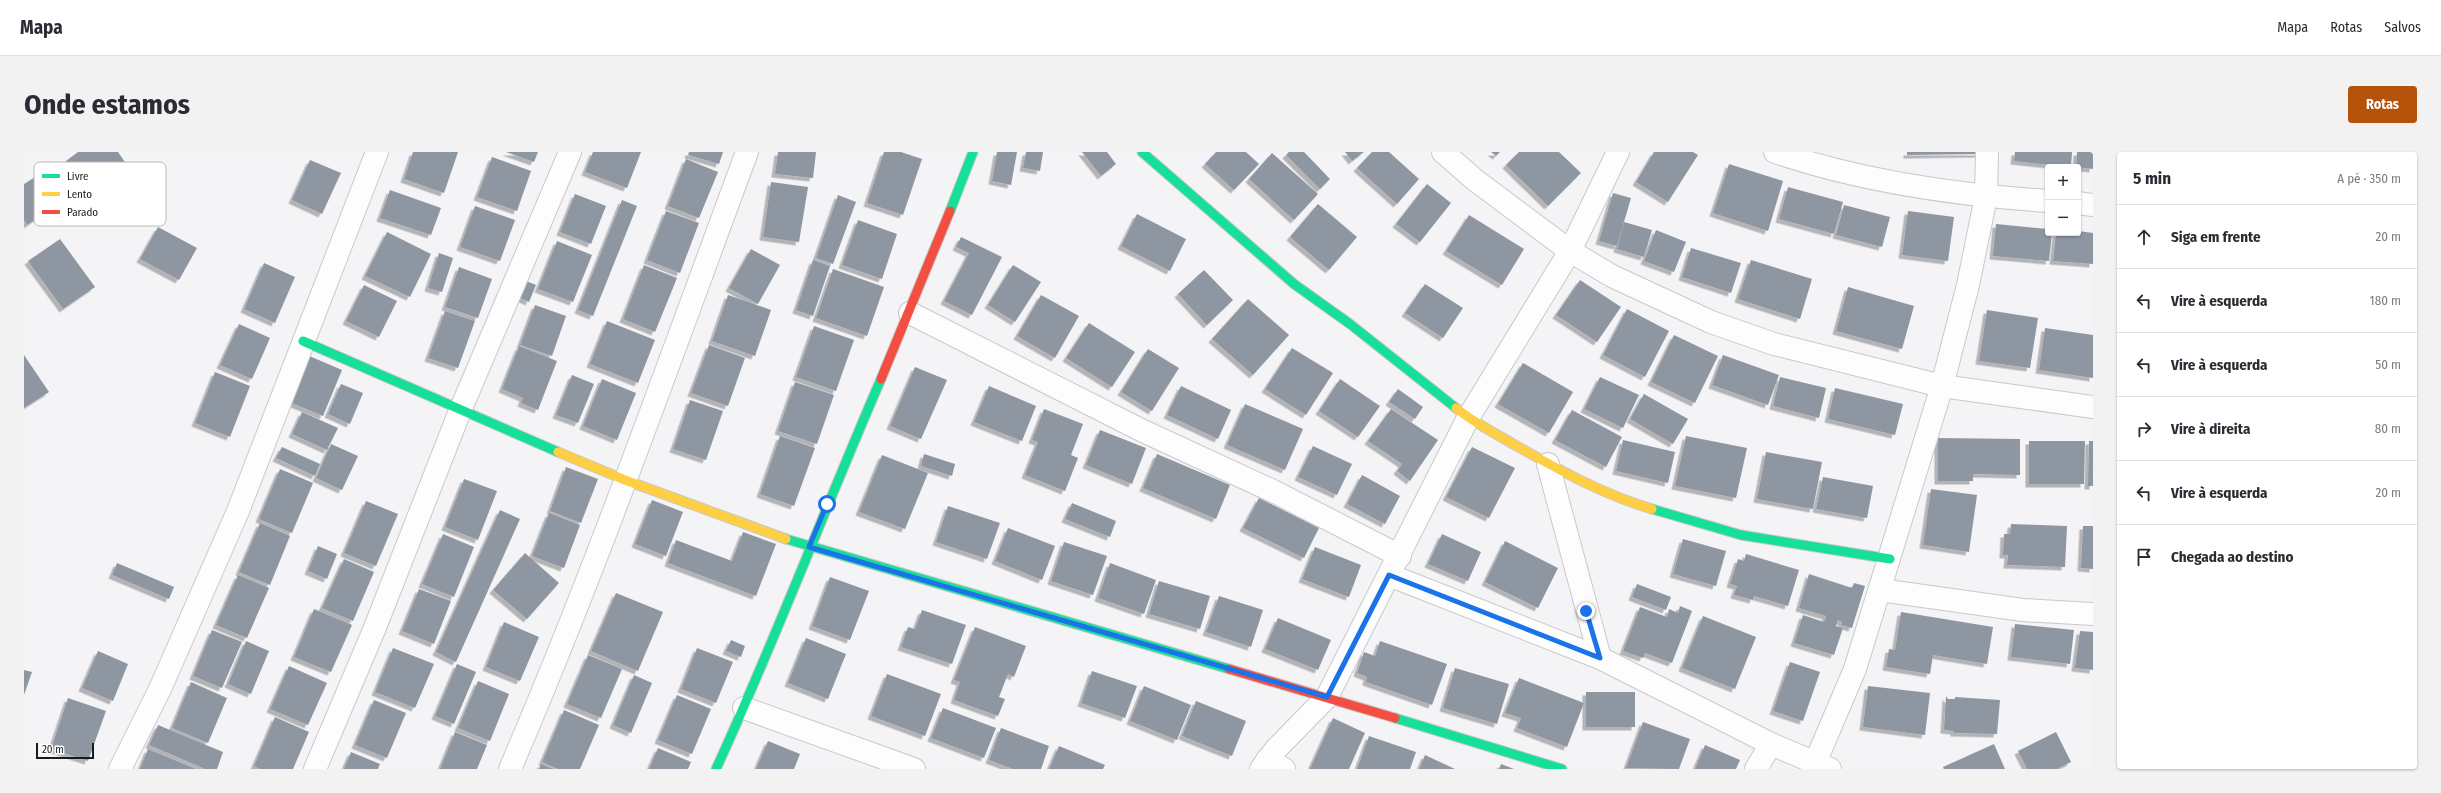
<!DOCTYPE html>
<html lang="pt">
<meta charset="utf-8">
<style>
body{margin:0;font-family:"Fira Sans Condensed",sans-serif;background:#f2f2f3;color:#2b2b33}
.controls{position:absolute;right:12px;top:12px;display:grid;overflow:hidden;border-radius:4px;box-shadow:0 1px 3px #0004}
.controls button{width:36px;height:36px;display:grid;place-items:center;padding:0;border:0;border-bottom:1px solid #e1e1e2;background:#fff;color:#2b2b33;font:20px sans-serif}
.scale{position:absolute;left:12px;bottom:10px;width:58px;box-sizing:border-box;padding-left:4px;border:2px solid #1a1a1b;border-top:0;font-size:11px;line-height:14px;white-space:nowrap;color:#1a1a1b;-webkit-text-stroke:3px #fff;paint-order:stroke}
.stop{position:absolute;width:12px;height:12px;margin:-9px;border:3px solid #1a73e8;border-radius:50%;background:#fff}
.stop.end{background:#1a73e8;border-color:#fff;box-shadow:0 1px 4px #0008}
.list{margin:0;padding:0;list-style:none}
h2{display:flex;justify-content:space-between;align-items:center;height:52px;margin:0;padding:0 16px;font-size:17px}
h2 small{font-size:13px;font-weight:400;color:#7c7c81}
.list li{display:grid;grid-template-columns:26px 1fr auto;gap:12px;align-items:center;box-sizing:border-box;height:64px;padding:0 16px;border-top:1px solid #e1e1e2}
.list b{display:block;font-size:15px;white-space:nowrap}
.list em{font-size:13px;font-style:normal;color:#7c7c81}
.icon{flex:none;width:22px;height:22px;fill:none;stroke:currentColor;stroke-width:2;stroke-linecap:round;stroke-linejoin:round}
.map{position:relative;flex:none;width:2069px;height:617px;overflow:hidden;border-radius:4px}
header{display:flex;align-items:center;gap:24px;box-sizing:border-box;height:56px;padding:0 20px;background:#fff;border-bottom:1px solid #e1e1e2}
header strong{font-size:19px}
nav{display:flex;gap:22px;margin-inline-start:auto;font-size:14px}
.intro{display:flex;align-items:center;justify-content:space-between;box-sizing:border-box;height:96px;padding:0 24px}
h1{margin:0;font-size:28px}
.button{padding:10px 18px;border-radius:4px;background:#b45309;color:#fff;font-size:14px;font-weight:700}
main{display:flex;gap:24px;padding:0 24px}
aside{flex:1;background:#fff;border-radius:4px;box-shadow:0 1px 3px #0004}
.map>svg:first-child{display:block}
.building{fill:#8e96a1;filter:url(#shadow)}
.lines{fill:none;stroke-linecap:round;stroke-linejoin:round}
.street-casing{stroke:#c9c8ca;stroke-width:24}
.fast-casing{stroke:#c9c8ca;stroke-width:11}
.slow-casing{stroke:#c9c8ca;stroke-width:11}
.jam-casing{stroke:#c9c8ca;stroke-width:11}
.street{stroke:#fdfdfe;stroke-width:22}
.fast{stroke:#16e098;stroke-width:9}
.slow{stroke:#ffcf43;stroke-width:9}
.jam{stroke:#f24e42;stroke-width:9}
.route{stroke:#1a73e8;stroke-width:5}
.key{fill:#fff;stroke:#bababb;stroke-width:1}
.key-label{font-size:11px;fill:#1a1a1b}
</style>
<header>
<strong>Mapa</strong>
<nav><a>Mapa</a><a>Rotas</a><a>Salvos</a></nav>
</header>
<div class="intro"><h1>Onde estamos</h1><a class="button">Rotas</a></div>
<main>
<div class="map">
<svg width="2069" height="617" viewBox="0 0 2069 617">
<defs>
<filter id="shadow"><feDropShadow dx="-3.5" dy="3.5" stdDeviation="0" flood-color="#0004"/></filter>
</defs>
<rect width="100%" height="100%" fill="#f4f3f5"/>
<g class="building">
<polygon points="54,0 94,0 105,16 67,43 42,9"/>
<polygon points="389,0 434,0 420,41 380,27"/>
<polygon points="482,0 514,0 510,10"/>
<polygon points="569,0 617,0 603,36 561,20"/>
<polygon points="665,0 699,0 695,12 664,3"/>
<polygon points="754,0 792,0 789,26 751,22"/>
<polygon points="860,0 877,0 898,7 879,63 843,51"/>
<polygon points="973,0 993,0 987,33 968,29"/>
<polygon points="1002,0 1019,0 1016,19 999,16"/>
<polygon points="1058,0 1083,0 1092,12 1077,24"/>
<polygon points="1192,0 1222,0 1235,12 1210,38 1181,12"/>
<polygon points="1265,0 1280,0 1306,27 1296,37 1262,3"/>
<polygon points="1321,0 1340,0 1328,9"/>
<polygon points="1348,0 1365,0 1395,27 1373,52 1333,16"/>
<polygon points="1467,0 1476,0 1472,4"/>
<polygon points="1495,0 1535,0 1557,21 1524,54 1482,13"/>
<polygon points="1630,0 1669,0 1674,3 1644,50 1612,30"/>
<polygon points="1883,0 1957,0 1957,2 1883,3"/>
<polygon points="1991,0 2048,0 2047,15 1990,9"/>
<polygon points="2053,0 2069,0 2069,17 2052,15"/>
<polygon points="1248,1 1294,42 1270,68 1225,27"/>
<polygon points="468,5 507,19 493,59 453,45"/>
<polygon points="662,7 694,20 675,66 644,54"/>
<polygon points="286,8 317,21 298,62 268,48"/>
<polygon points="1705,12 1759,29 1744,79 1689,61"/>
<polygon points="30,13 49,43 3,73 0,68 0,32"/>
<polygon points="747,30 784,35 775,90 739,85"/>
<polygon points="1403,32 1427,51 1396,90 1372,72"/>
<polygon points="1764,35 1819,50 1810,82 1755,67"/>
<polygon points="366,38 417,56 407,83 356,66"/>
<polygon points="1589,41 1607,46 1593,94 1575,89"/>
<polygon points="551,42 582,54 567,92 536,80"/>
<polygon points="814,43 832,50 809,112 792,106"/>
<polygon points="598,48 613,54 569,164 554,158"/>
<polygon points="1294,52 1333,85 1305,118 1266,85"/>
<polygon points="1820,53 1866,65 1858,95 1812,83"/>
<polygon points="451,54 491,68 476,109 436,95"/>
<polygon points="642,59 675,71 656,121 623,108"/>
<polygon points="1884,59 1930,65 1924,109 1878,103"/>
<polygon points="1113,62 1162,87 1146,119 1097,94"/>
<polygon points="1445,63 1500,97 1478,133 1422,99"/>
<polygon points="834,68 873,82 858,127 818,113"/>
<polygon points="1600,70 1628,78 1620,105 1593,97"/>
<polygon points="1972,72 2024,77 2024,81 2028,81 2025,109 1969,104"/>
<polygon points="134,75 173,96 155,128 116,107"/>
<polygon points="1632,78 1662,90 1650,120 1620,109"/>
<polygon points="2054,79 2069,81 2069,112 2029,109 2032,81 2054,81"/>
<polygon points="363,80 407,102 386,145 341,124"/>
<polygon points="937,85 978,105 948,163 920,149 945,101 932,95"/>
<polygon points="36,87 71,135 39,157 4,109"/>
<polygon points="533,89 568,103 549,150 514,137"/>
<polygon points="1667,96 1717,111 1707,141 1658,125"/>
<polygon points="727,97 756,113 734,152 705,136"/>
<polygon points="415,101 429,106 418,140 404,136"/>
<polygon points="789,108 806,114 789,164 772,158"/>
<polygon points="1727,108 1788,127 1776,167 1714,147"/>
<polygon points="240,111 271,125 251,171 220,157"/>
<polygon points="620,113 653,126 631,180 599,167"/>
<polygon points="989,113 1017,130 991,170 964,153"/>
<polygon points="435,115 468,127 454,166 421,155"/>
<polygon points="809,117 860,135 843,184 792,166"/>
<polygon points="1180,118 1209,148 1183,173 1154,142"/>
<polygon points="500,128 512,133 505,150 494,145"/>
<polygon points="1556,128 1597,155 1573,190 1532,163"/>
<polygon points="1401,132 1439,156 1419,186 1381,161"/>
<polygon points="340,133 373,149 355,185 322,169"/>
<polygon points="1824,135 1890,154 1878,197 1812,179"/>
<polygon points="704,143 747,158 731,204 688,189"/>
<polygon points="1017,143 1055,164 1031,206 993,184"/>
<polygon points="1224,147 1265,183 1229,223 1188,187"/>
<polygon points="511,153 542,164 528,204 496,193"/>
<polygon points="1603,157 1645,179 1621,225 1579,203"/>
<polygon points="1963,158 2014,166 2006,216 1955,209"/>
<polygon points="421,159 451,169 434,216 404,206"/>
<polygon points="583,169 631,188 614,231 566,212"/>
<polygon points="1065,171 1111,200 1088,235 1042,206"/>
<polygon points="215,172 246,186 228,227 196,213"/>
<polygon points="790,174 830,188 812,239 772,225"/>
<polygon points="2021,176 2069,183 2069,226 2015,218"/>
<polygon points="1650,183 1694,204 1671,251 1627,230"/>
<polygon points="685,193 721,206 704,254 667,241"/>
<polygon points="495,194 533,209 514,258 497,251 499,246 478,237"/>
<polygon points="1268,196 1309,221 1282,263 1241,237"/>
<polygon points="1124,197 1155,216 1128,259 1097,240"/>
<polygon points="0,203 25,240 0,256"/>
<polygon points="283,203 318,218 299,264 263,249"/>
<polygon points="1699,203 1755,223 1744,253 1688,233"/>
<polygon points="1499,211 1549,240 1525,281 1474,252"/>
<polygon points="891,215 923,228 897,287 866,274"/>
<polygon points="191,220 226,234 206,285 171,271"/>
<polygon points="548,223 570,232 554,271 532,263"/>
<polygon points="1576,225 1615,243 1599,276 1560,257"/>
<polygon points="1756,225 1802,236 1795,266 1749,254"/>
<polygon points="578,227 612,241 593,288 559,274"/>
<polygon points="1316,227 1356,254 1334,285 1295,259"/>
<polygon points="771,230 810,243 793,292 754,279"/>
<polygon points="317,232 339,241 326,272 304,262"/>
<polygon points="965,234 1012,254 998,289 950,270"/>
<polygon points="1157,234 1207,258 1194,287 1143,263"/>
<polygon points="1811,236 1879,252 1871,283 1804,267"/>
<polygon points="1374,237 1399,255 1391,267 1365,250"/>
<polygon points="1620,242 1664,267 1649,292 1606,267"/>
<polygon points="666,248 699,259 682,308 649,297"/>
<polygon points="1221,252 1279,277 1261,318 1203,293"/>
<polygon points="1020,257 1059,272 1047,303 1054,306 1041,339 1001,323 1014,290 1008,288"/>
<polygon points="1367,257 1414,288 1386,329 1373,319 1378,312 1344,289"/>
<polygon points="1548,258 1598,285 1582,315 1531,288"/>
<polygon points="278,260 314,276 303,298 268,282"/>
<polygon points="1076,278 1122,296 1108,332 1062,313"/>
<polygon points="756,284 791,296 770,354 736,342"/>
<polygon points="1662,284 1723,296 1712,346 1651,334"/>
<polygon points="1914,286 1996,287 1996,323 1949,322 1949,329 1914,329"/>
<polygon points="1599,288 1651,300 1644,331 1592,319"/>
<polygon points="2005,289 2061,289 2060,332 2005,332"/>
<polygon points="2065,289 2069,289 2069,334 2064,334"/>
<polygon points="307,292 334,304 318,338 292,326"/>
<polygon points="1289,294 1328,312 1313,343 1274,325"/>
<polygon points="258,295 296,312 291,324 252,306"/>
<polygon points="1448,295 1491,316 1465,366 1422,345"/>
<polygon points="1742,300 1798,310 1789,357 1733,347"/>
<polygon points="900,302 931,312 928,324 897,314"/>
<polygon points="1133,302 1206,333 1192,367 1119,336"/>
<polygon points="858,303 904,321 881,377 835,360"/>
<polygon points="542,315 574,327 557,371 526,359"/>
<polygon points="256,317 289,331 268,381 235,367"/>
<polygon points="1338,323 1376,344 1361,372 1323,352"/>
<polygon points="1799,325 1849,334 1843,366 1792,357"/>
<polygon points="440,327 473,339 454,388 421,375"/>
<polygon points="1907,337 1953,343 1945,400 1899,393"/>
<polygon points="1235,346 1295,376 1280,406 1219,376"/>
<polygon points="628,348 659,360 642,404 611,392"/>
<polygon points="342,349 374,362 352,414 320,401"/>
<polygon points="1048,351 1092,369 1086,385 1041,367"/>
<polygon points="924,354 976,371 963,407 912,390"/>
<polygon points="476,358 496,367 432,510 412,500"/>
<polygon points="525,361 556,373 540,416 508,404"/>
<polygon points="236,371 266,384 246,433 215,420"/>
<polygon points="1987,372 2043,374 2041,415 1983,413 1984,403 1979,403 1980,382 1986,382"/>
<polygon points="2059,374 2069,374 2069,417 2057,416"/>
<polygon points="984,376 1031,394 1018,428 971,409"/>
<polygon points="719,380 752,392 732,444 644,411 652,388 708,409"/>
<polygon points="419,382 450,395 430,445 398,432"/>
<polygon points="1418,382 1457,400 1444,429 1404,412"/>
<polygon points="1659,387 1702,399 1692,434 1649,422"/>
<polygon points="1481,389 1534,416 1514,456 1461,430"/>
<polygon points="1040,390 1083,404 1069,443 1027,429"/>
<polygon points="294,394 313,402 303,427 284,419"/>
<polygon points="1291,395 1337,413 1325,445 1278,427"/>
<polygon points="501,401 535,431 503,467 469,438"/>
<polygon points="1722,402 1775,418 1764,454 1730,444 1729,448 1710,443 1713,434 1706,432 1714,407 1720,409"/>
<polygon points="320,407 350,420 329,469 298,456"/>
<polygon points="93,411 150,435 145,447 88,423"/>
<polygon points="1086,411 1132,428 1120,462 1074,446"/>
<polygon points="1785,422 1828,436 1830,431 1841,434 1828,476 1817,473 1818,470 1814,468 1812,474 1819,476 1810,503 1770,491 1779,463 1800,470 1802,464 1775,456"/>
<polygon points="214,423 245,436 223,486 192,473"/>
<polygon points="806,425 845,439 826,488 788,474"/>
<polygon points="1135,429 1186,444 1176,477 1125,462"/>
<polygon points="1613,432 1647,445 1642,458 1608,445"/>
<polygon points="395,437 427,449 410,492 378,479"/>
<polygon points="592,441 639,460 614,519 567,499"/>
<polygon points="1195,444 1239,458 1227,495 1182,480"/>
<polygon points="1656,454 1668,459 1648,511 1621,501 1619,506 1599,499 1616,455 1643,465 1645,457 1654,461"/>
<polygon points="290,457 328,473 307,520 270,505"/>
<polygon points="898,458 942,473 928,512 877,495 884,475 891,477"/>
<polygon points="1877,460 1969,475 1963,512 1909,503 1906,522 1862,515 1865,497 1871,498"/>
<polygon points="1679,464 1732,485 1711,537 1658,516"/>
<polygon points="1254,466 1307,488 1294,518 1241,497"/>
<polygon points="480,470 515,485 496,529 462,515"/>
<polygon points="1991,472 2050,478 2046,512 1987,505"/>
<polygon points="951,475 1002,494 990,525 984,522 975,545 981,547 974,564 930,548 936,530 930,528"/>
<polygon points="188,478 218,490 198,536 169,524"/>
<polygon points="2056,479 2069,480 2069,518 2051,516"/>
<polygon points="782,486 822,502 804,547 764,531"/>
<polygon points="707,488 721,494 717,505 702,499"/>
<polygon points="222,489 245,499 227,542 204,532"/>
<polygon points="1356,489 1423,512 1408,553 1342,530 1343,525 1333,521 1340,500 1351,504"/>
<polygon points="369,496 410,512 391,556 351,540"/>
<polygon points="673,496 709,510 692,551 657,537"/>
<polygon points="74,499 104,512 89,549 58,536"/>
<polygon points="564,503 598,517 577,566 543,552"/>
<polygon points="1766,510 1796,520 1779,569 1749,559"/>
<polygon points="433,512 452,520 430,572 411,564"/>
<polygon points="265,514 303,531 284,573 246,557"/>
<polygon points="1431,516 1485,532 1473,572 1419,556"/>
<polygon points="0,518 8,520 0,543"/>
<polygon points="1068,519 1113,534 1101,566 1057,551"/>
<polygon points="863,522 917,542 901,584 847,564"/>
<polygon points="610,523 628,531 607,581 589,573"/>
<polygon points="1495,526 1560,551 1543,595 1493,576 1497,566 1481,561"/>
<polygon points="454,529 485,542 466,589 434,576"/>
<polygon points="167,530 203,546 184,591 148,576"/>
<polygon points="1120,534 1167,553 1153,588 1106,569"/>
<polygon points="1844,534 1906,541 1901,583 1839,575"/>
<rect x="1562" y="540" width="49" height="35"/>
<polygon points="653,543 687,557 668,602 634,588"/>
<polygon points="1922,544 1924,547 1931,547 1931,545 1976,548 1973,582 1930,581 1930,579 1920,578"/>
<polygon points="44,546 82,559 64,609 27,597"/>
<polygon points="350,548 382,561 363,606 331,593"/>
<polygon points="1172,549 1222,569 1208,604 1158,584"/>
<polygon points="919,556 972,576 960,606 907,586"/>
<polygon points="540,558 575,573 556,617 534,617 518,610"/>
<polygon points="251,565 285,580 269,617 236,617 230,614"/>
<polygon points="1309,566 1341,581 1325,617 1286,617"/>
<polygon points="1619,570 1666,587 1655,617 1602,616"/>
<polygon points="134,573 199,600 193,617 181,617 125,593"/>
<polygon points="977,576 1025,594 1017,617 989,617 965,608"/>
<polygon points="431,580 463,593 453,617 416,617"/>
<polygon points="2032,580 2047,610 2033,617 2003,617 1994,599"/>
<polygon points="1345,584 1392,600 1386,617 1333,617"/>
<polygon points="744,589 776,602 770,617 732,617"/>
<polygon points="1970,592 1981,617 1920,617 1919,615"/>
<polygon points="1681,593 1716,608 1712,617 1671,617"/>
<polygon points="1035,594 1081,613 1079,617 1025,617"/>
<polygon points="634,596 667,610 664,617 625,617"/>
<polygon points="124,597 172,617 116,617"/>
<polygon points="327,600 356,612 354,617 320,617"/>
<polygon points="1401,603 1431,617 1395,617"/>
<polygon points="517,612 529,617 515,617"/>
<polygon points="1477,612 1490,617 1475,617"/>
</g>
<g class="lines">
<defs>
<g id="street">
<polyline points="1419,0 1451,28 1546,99 1588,124 1687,170 1750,192 1918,234 2069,255"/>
<path d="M1751 0C1839 30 1932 43 2024 49"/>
<polyline points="2054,51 2069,53"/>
<polyline points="886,161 1117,278 1251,340 1376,404"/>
<polyline points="1524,312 1576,506"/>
<polyline points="1365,423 1576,506 1747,592 1806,617"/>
<polyline points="1856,438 1999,458 2069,462"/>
<polyline points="720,556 890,617"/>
<polyline points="1243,608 1260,617"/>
<polyline points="1791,611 1831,517 1918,234 1944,133 1962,45 1963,0"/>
<polyline points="96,617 136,537 214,359 353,0"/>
<polyline points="291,617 350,478 436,259 546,0"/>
<path d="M486 617C573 415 646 207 723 0"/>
<polyline points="1237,617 1252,597 1303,545 1444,266 1546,99 1594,0"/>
<polyline points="1732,617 1747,592"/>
</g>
<g id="fast">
<polyline points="1118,0 1270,132 1326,172 1432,256"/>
<polyline points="926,59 949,0"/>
<polyline points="279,189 534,300"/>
<polyline points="1628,357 1717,383 1866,407"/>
<polyline points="762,387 1205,517"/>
<polyline points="1371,566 1538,617"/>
<path d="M692 617C751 489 801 356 857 227"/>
</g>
<g id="slow">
<path d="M1432 256C1450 271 1471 281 1491 293 1537 319 1578 342 1628 357"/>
<polyline points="534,300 601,328 762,387"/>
</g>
<g id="jam">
<polyline points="857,227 926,59"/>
<polyline points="1205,517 1371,566"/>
</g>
</defs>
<use href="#street" class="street-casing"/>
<use href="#fast" class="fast-casing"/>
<use href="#slow" class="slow-casing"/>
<use href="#jam" class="jam-casing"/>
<use href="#street" class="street"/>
<use href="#fast" class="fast"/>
<use href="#slow" class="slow"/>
<use href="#jam" class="jam"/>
</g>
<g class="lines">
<polyline class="route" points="803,352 785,395 1303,545 1365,423 1576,506 1562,459"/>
</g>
<rect x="10" y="10" width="132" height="64" rx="6" class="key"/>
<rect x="18" y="22" width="18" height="4" fill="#16e098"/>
<rect x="18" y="40" width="18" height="4" fill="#ffcf43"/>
<rect x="18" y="58" width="18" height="4" fill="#f24e42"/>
<g class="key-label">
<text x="43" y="28">Livre</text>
<text x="43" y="46">Lento</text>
<text x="43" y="64">Parado</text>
</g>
</svg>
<div class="controls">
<button>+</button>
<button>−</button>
</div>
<div class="scale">20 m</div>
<div class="stop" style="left:803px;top:352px"></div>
<div class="stop end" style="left:1562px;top:459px"></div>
</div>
<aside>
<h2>5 min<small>A pé · 350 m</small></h2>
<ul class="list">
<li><svg class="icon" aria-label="ahead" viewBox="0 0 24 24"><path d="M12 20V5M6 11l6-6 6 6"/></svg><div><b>Siga em frente</b></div><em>20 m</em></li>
<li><svg class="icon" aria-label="left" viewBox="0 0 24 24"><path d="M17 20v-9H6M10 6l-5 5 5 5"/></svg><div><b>Vire à esquerda</b></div><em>180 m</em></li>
<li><svg class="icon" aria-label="left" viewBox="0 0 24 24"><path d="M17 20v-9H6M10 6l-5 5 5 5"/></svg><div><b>Vire à esquerda</b></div><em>50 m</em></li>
<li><svg class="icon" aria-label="right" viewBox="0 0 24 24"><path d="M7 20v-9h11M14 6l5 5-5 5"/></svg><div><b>Vire à direita</b></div><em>80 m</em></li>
<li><svg class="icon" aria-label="left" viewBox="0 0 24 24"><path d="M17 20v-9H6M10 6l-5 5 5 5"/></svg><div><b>Vire à esquerda</b></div><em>20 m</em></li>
<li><svg class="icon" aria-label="arrive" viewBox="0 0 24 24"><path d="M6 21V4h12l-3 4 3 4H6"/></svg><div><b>Chegada ao destino</b></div></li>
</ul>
</aside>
</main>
